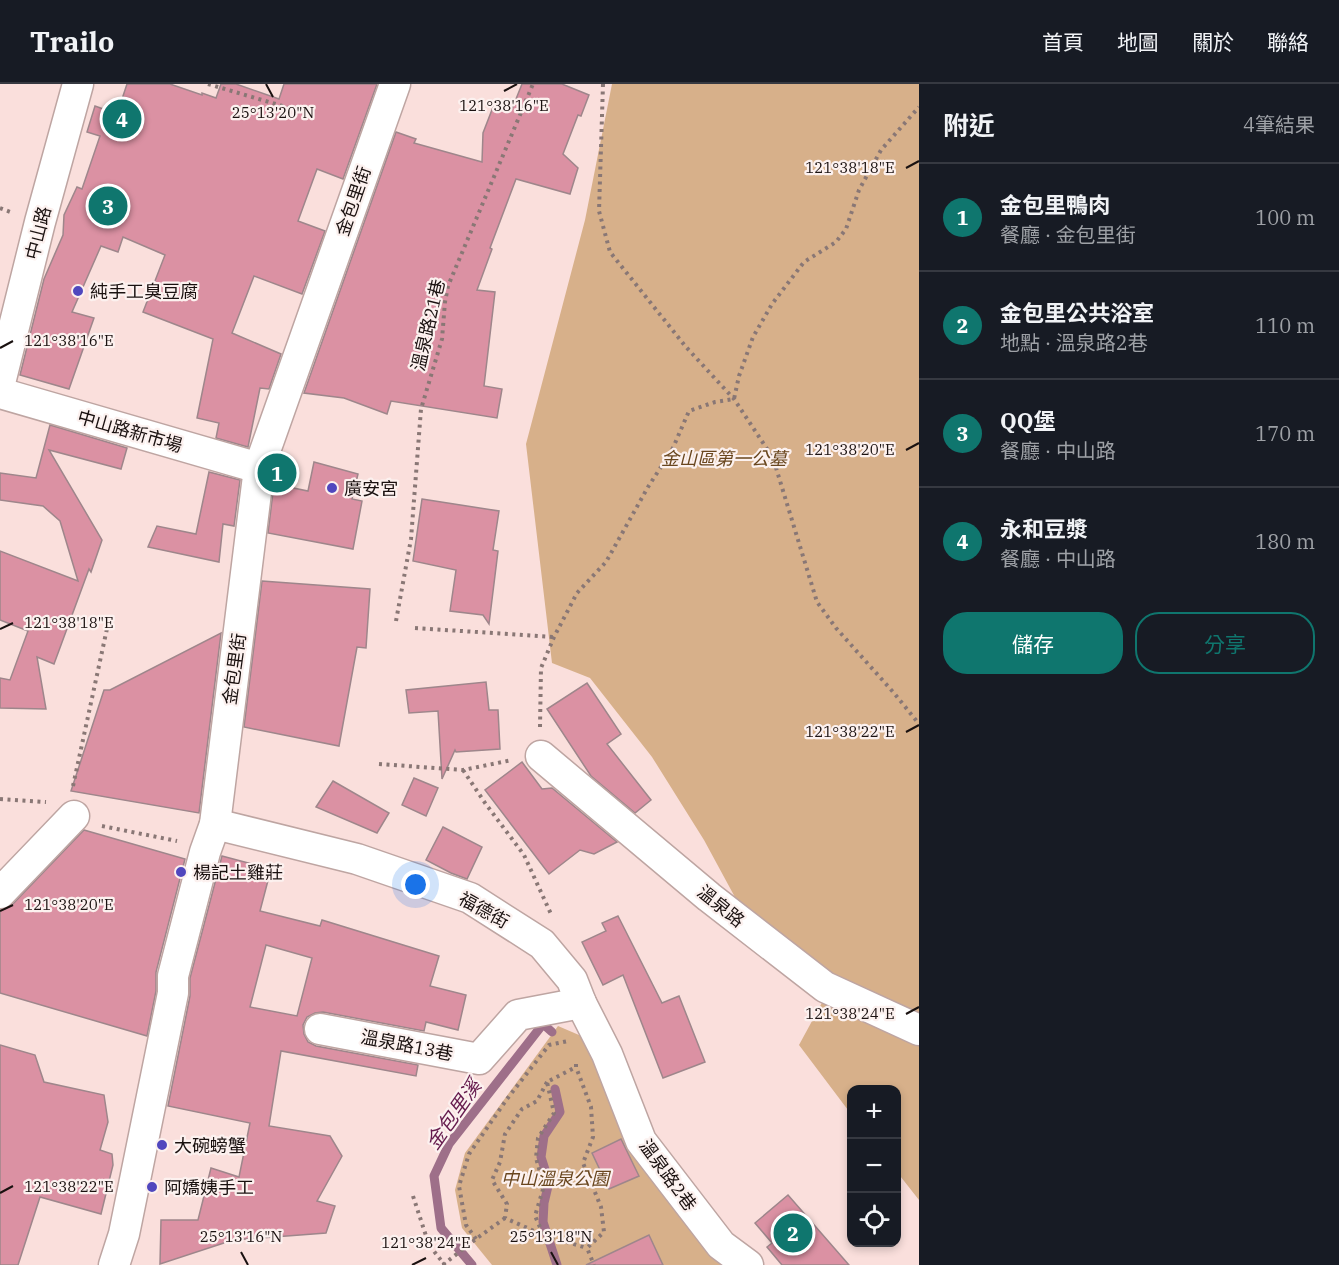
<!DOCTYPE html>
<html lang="zh-TW">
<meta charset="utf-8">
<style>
body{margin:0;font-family:"IBM Plex Serif","Noto Sans TC",serif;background:#242831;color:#f1f3f6}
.controls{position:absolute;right:18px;bottom:18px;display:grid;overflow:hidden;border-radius:12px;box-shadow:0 3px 9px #0003}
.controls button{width:54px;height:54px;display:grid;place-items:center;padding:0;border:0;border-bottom:2px solid #363941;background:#171b24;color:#f1f3f6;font:30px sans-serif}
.you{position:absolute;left:416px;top:801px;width:21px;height:21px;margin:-15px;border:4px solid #fff;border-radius:50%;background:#1a73e8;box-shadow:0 0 0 9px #1a73e833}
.badge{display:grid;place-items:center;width:39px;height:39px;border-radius:50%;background:#0f766e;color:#fff;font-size:20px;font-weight:700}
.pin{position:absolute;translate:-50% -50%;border:3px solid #fff;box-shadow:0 2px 6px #0006}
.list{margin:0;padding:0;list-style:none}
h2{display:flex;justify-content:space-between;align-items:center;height:78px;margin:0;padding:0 24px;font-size:26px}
h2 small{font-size:20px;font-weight:400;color:#9ea1a6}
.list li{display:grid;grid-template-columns:39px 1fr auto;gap:18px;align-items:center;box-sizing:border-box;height:108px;padding:0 24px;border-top:2px solid #363941}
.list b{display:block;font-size:22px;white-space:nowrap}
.list p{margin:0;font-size:20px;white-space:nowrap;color:#9ea1a6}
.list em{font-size:20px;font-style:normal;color:#9ea1a6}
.actions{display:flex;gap:12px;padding:18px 24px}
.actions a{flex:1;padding:14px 0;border:2px solid #0f766e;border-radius:24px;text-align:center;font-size:21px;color:#0f766e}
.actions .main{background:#0f766e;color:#fff}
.icon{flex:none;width:33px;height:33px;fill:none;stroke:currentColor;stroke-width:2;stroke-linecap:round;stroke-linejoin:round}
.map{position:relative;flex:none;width:919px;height:1181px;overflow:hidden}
header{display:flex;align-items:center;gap:36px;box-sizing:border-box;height:84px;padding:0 30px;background:#171b24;border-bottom:2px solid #363941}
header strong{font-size:28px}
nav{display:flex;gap:33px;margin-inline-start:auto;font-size:21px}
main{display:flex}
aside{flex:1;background:#171b24}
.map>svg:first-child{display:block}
.green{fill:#d7b08a}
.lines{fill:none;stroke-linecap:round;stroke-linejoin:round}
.stream{stroke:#9e6f89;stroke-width:9}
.building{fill:#db91a3;stroke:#9e868b;stroke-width:1.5;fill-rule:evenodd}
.minor-casing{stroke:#bea5a2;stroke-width:33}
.path{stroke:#897775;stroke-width:4;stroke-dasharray:3 4.5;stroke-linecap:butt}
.minor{stroke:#fff;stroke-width:30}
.ticks{fill:none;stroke:#1a1110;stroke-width:2}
.poi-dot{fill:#5047be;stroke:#fcf1ef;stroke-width:2}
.labels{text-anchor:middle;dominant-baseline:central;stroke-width:4.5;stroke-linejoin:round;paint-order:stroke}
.street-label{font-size:18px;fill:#1a1110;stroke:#fcf1ef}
.poi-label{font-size:18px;fill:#1a1110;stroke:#fcf1ef;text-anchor:start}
.park-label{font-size:18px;font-style:italic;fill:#69461e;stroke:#fcf1ef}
.water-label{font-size:20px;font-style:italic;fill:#651a4d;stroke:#fcf1ef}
.ticks-label{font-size:15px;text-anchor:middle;fill:#1a1110;stroke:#fcf1ef;stroke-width:4.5;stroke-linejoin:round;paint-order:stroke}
</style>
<header>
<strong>Trailo</strong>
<nav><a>首頁</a><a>地圖</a><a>關於</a><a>聯絡</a></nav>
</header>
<main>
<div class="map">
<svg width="919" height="1181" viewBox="0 0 919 1181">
<rect width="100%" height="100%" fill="#fadfdc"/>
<g class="green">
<polygon points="612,0 919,0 919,934 836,898 743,828 704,756 652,673 590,594 552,579 526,360 585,136"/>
<polygon points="824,915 919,960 919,1116 897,1088 896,1006 852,1006 851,1030 799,961"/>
<polygon points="558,942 586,954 725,1181 492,1181 462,1144 455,1106 465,1069"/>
</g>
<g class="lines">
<g class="stream">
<polyline points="555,1005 560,1028 544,1052 541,1073 549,1098 544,1119 543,1138 557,1181"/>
<polyline points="472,1181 441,1144 434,1092 449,1060 543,940 552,948"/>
</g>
</g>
<g class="building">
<polygon points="127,0 170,0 202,11 202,9 216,14 221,0 236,0 279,15 284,0 377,0 343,95 317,85 298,137 325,147 302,210 254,192 232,249 281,270 269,305 260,304 248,363 216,354 219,339 197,334 213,255 143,228 165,171 123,153 118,168 101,162 72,228 94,234 69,305 20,291 44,195 63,151 64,131 77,103 82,105 100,52 87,48 95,22 117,30"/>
<polygon points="522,0 562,0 589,11 581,32 578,31 563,70 578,84 570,110 516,95 490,164 492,165 477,206 495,208 484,302 502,305 497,334 391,317 387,330 344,314 304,309 396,48 416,55 414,59 482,78 483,49 495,18 512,25"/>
<polygon points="50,341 127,364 121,385 49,366 102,456 91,488 89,485 54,580 37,573 46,625 0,624 0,594 10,596 28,547 0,536 0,467 78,497 60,437 43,422 0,416 0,389 36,394"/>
<polygon points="314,378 358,390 352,415 362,417 353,465 268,449 274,400 308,407"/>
<polygon points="209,388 240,396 234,442 223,440 219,478 148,463 157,442 196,450"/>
<polygon points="422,415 499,427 493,466 498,467 489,540 483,531 450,527 456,486 413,477"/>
<polygon points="262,497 370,505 366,564 357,563 339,662 244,643"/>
<polygon points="221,549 199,729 71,707 104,606 110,606"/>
<polygon points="486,598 489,626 498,626 500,665 456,668 455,666 442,695 438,627 409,629 406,606"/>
<polygon points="587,599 621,650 607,660 651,716 635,729 591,692 547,625"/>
<polygon points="522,678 542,705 552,704 617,758 594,770 580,766 549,790 485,706"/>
<polygon points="414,694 438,704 426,732 402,721"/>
<polygon points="333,697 389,729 377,749 316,723"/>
<polygon points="443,743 482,763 467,795 451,789 426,776"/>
<polygon points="84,746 185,775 156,888 156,907 147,952 0,909 0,826 5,825 12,821"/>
<path d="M222 772 271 785 260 827 320 842 322 836 439 872 430 902 466 911 458 946 426 938 424 947 323 928 315 929 307 933 303 941 304 950 308 958 316 962 418 981 416 992 281 967 269 1042 330 1052 342 1072 317 1117 335 1122 326 1149 233 1156 160 1180 161 1136H198L211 1084 239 1093 250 1039 168 1022 190 912V894ZM266 861 312 874 297 932 250 923Z"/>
<polygon points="618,832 662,919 679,912 705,978 663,994 623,891 603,901 582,858 606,847 602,839"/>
<polygon points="0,961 35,971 44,998 104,1011 108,1038 100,1066 112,1070 113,1081 101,1130 40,1113 18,1181 0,1181"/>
<polygon points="621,1055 639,1092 609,1105 592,1069"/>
<polygon points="788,1111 849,1181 782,1181 767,1163 772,1159 755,1139"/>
<polygon points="649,1151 663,1181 586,1181"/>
</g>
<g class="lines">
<defs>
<g id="minor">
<polyline points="0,299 40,138 78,0"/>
<polyline points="0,309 259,384"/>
<polyline points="541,672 709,813 825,903 919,946"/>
<polyline points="215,740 357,775 470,814 542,860 572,896 581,919 607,970 641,1057 721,1161 748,1181"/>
<polyline points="0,809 74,732"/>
<polyline points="320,945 479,975 518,931 581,919"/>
<polyline points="114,1181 124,1150 173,909 173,892 205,768 215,740 259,384 395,0"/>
</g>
</defs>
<use href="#minor" class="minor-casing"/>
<g class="path">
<polyline points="208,0 296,26"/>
<polyline points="603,0 599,127 610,168 686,263 734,315 773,374 817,518 836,544 894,609 919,640"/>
<polyline points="0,124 13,129"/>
<polyline points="396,537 411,455 421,325 442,255 445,218 448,202 533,0"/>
<polyline points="415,544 554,553"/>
<polyline points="540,643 541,584 554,553 577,509 606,478 648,403 672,366 689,327 715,318 734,315 739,292 753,253 772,220 804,178 836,158 846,145 859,106 881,66 919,23"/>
<polyline points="379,680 463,686 512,676"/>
<polyline points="463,686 485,719 524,771 551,830"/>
<polyline points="73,702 108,540"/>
<polyline points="0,715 46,718"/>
<polyline points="102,742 177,757"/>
<polyline points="576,980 576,983 591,1023 593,1053 583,1079 601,1123 604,1148 587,1164 594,1181"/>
<polyline points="547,998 537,1017 522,1025 505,1050 500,1078 492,1096 507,1120 505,1134 543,1151 587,1164"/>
<polyline points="413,1112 429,1161 444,1180 443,1181"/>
<polyline points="543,1150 535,1132 544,1102 536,1074 538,1054 554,1029 547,998 576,983"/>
<polyline points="476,1155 466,1141 459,1102 469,1070 507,1015 549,961 568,957"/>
<polyline points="445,1181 444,1180 476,1155 505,1134"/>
</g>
<use href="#minor" class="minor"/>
</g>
<path class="ticks" d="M266 0 273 13M504 7 517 0M906 84 919 77M0 264 13 257M906 366 919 359M0 545 13 539M906 648 919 641M0 827 13 821M906 930 919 923M0 1109 13 1102M241 1168 248 1181M551 1168 558 1181M412 1181 426 1174"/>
<g class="poi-dot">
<circle cx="78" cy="207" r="6"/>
<circle cx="332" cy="404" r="6"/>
<circle cx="181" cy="788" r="6"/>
<circle cx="162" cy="1061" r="6"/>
<circle cx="152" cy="1103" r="6"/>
</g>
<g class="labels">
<g class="street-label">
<text transform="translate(353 117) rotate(-71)">金包里街</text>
<text transform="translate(38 149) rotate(-76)">中山路</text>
<text transform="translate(428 241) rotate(-77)">溫泉路21巷</text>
<text transform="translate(130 347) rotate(16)">中山路新市場</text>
<text transform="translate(234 585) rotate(-82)">金包里街</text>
<text transform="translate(721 822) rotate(39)">溫泉路</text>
<text transform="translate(484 826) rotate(29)">福德街</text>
<text transform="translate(407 961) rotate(11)">溫泉路13巷</text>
<text transform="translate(668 1091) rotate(54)">溫泉路2巷</text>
</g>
<g class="poi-label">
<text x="90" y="207">純手工臭豆腐</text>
<text x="344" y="404">廣安宮</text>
<text x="193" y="788">楊記土雞莊</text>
<text x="174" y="1061">大碗螃蟹</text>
<text x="164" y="1103">阿嬌姨手工</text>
</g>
<g class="park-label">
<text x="724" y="374">金山區第一公墓</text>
<text x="555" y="1094">中山溫泉公園</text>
</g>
<g class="water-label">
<text transform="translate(453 1030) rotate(-55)">金包里溪</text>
</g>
</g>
<g class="ticks-label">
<text x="504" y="27">121°38'16"E</text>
<text x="273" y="34">25°13'20"N</text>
<text x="850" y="89">121°38'18"E</text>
<text x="69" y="262">121°38'16"E</text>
<text x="850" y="371">121°38'20"E</text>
<text x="69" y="544">121°38'18"E</text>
<text x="850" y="653">121°38'22"E</text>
<text x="69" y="826">121°38'20"E</text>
<text x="850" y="935">121°38'24"E</text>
<text x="69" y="1108">121°38'22"E</text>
<text x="241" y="1158">25°13'16"N</text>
<text x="551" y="1158">25°13'18"N</text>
<text x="426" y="1164">121°38'24"E</text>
</g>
</svg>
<div class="controls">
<button>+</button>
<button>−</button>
<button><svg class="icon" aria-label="locate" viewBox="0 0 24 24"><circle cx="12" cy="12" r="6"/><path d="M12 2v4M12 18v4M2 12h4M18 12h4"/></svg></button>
</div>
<div class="you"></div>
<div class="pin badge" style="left:277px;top:389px">1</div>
<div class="pin badge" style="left:793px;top:1149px">2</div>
<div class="pin badge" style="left:108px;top:122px">3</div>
<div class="pin badge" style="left:122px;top:35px">4</div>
</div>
<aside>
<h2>附近<small>4筆結果</small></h2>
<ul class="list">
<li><span class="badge">1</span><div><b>金包里鴨肉</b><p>餐廳 · 金包里街</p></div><em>100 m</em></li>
<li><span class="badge">2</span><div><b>金包里公共浴室</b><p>地點 · 溫泉路2巷</p></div><em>110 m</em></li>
<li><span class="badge">3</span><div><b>QQ堡</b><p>餐廳 · 中山路</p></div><em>170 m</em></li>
<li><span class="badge">4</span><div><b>永和豆漿</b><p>餐廳 · 中山路</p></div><em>180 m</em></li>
</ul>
<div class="actions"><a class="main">儲存</a><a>分享</a></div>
</aside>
</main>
